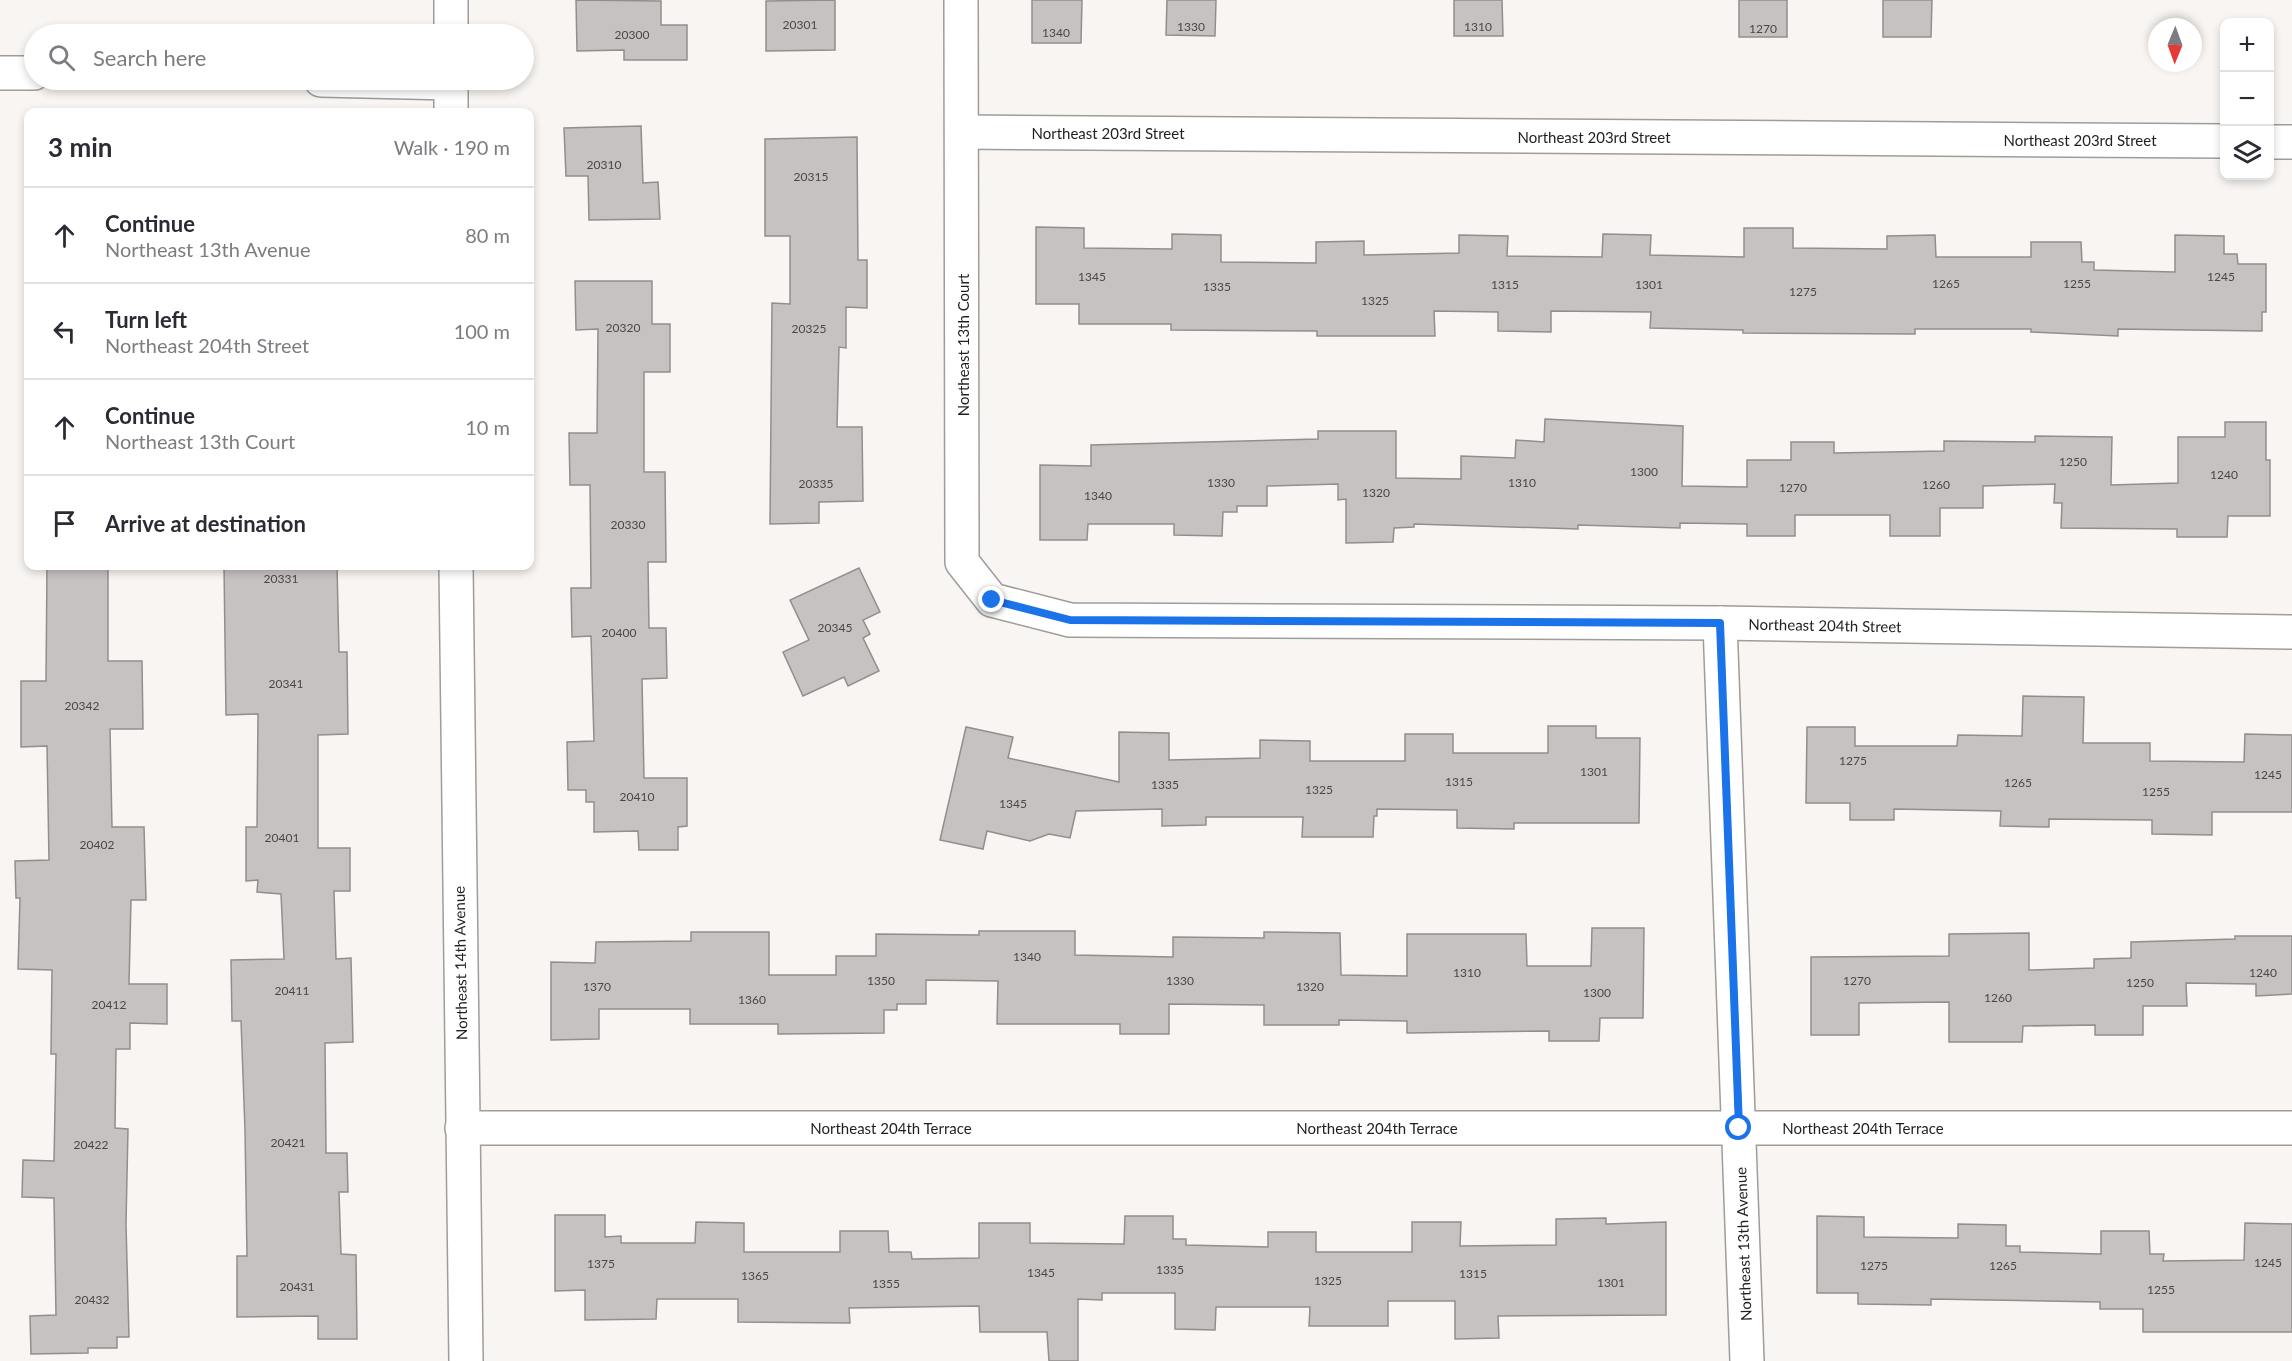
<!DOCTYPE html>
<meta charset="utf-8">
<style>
body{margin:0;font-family:Lato,sans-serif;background:#f7f7f7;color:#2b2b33}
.controls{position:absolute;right:18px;top:18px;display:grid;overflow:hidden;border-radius:12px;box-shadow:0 3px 9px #0003}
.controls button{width:54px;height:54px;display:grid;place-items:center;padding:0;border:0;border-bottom:2px solid #e1e1e2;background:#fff;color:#2b2b33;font:30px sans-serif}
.compass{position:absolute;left:2148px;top:18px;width:54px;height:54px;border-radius:50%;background:#fff;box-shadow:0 3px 9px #0003;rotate:181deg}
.stop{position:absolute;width:18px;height:18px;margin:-14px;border:4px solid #1a73e8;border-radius:50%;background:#fff}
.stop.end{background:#1a73e8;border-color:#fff;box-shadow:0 2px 6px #0008}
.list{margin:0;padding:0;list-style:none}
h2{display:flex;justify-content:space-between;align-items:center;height:78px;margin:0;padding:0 24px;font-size:26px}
h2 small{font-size:20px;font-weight:400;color:#7c7c81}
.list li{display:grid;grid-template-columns:39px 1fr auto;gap:18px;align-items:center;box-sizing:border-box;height:96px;padding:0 24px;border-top:2px solid #e1e1e2}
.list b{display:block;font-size:22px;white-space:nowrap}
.list p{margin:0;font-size:20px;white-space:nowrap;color:#7c7c81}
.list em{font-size:20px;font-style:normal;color:#7c7c81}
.icon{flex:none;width:33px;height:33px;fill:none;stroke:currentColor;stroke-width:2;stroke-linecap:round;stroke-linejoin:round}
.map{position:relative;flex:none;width:2292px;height:1361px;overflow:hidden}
.search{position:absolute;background:#fff;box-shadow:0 3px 9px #0003;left:24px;top:24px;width:510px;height:66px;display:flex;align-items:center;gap:15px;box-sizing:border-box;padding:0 21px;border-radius:33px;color:#7c7c81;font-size:22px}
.panel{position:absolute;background:#fff;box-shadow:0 3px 9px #0003;left:24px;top:108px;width:510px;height:462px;border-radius:12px}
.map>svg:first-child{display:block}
.building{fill:#c6c2c1;stroke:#928e8d;stroke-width:1.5}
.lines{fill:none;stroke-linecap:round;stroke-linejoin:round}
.street-casing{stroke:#9f9d9a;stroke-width:36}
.street{stroke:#fff;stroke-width:33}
.route{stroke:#1a73e8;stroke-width:8}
.labels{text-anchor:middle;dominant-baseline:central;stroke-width:5;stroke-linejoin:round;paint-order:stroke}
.number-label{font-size:12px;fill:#4a4847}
.street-label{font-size:15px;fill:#201f1e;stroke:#fff}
</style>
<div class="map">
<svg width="2292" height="1361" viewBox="0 0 2292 1361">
<rect width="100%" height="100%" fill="#f8f5f2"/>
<g class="building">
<polygon points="576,0 661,1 661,25 687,25 687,60 624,60 624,50 577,51"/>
<polygon points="835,0 835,50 766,51 766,1"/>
<polygon points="1032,0 1082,0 1081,43 1032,43"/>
<polygon points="1167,0 1216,0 1215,36 1166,35"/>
<polygon points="1454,0 1502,0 1503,36 1454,36"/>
<rect x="1739" y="0" width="48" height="37"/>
<polygon points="1883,0 1932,0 1931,37 1883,37"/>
<polygon points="641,126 643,183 658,182 660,219 589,220 588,176 566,176 564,128"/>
<polygon points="857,137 858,260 867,260 867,308 846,307 846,348 839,347 837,427 862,427 863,501 819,502 819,523 770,524 772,303 790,304 790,236 765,236 765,139"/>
<polygon points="1036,227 1084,228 1084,248 1172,249 1172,234 1221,235 1221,262 1316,263 1316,242 1364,241 1364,255 1459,253 1459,235 1508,236 1507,256 1602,257 1603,234 1651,235 1650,255 1744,257 1744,228 1793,228 1793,248 1887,249 1887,236 1935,235 1936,257 2031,257 2031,242 2081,242 2082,262 2094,262 2094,270 2175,272 2175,235 2224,236 2224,254 2237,254 2238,264 2266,264 2266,312 2262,312 2262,331 2118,329 2118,336 2031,332 2031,329 1915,329 1915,334 1743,333 1743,330 1650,328 1651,312 1551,311 1551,332 1498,331 1498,312 1434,311 1435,336 1317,336 1317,331 1171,330 1171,324 1079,324 1079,304 1036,304"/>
<polygon points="575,281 652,281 652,324 670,324 670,372 644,372 644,472 665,472 666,562 648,562 649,628 666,628 667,678 642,679 644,778 687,778 687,826 678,827 678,850 639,850 638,831 594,832 594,802 586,802 586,790 568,790 567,742 594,741 591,636 572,637 571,588 591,588 590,485 570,485 569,433 597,433 598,329 576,330"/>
<polygon points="1545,419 1683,426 1682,486 1747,487 1747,460 1791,460 1791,442 1834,442 1834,453 1944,451 1944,441 2035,442 2035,436 2112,437 2111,485 2178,483 2178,437 2225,437 2225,422 2266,422 2266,460 2270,460 2270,516 2228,516 2227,537 2177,537 2177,529 2061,528 2062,503 2054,503 2055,484 1983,486 1983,508 1940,508 1940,536 1890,536 1890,515 1795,515 1795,536 1747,536 1747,524 1680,523 1680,528 1578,525 1578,529 1414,524 1414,527 1394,528 1393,542 1346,543 1346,499 1338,500 1338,484 1267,486 1267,506 1237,506 1237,512 1223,512 1222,536 1174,535 1174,524 1088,524 1087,540 1040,540 1040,465 1091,466 1091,445 1318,439 1318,431 1396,431 1396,478 1461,479 1461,456 1515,458 1516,440 1544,442"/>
<polygon points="47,566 108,566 108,661 142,661 143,729 110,729 112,827 144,827 146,900 131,900 129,984 167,984 167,1024 130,1023 130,1049 116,1049 115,1128 128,1129 126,1224 129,1337 117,1337 117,1348 88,1348 88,1353 31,1354 30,1316 56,1315 54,1198 22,1197 23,1160 54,1161 56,1054 51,1054 52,970 18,969 20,898 16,898 15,861 49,860 47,746 21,747 21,681 46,681"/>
<polygon points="224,566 337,566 339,652 347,652 348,734 318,735 318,848 350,848 350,891 334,891 336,959 351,958 353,1042 325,1043 326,1153 347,1153 348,1192 339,1192 341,1254 356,1255 357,1339 318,1339 318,1316 237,1317 237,1256 247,1256 245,1130 241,1021 232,1021 231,960 284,959 281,894 257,892 258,880 246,881 246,827 257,827 258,714 226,715"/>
<polygon points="859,568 880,612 863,620 870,634 863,638 879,671 848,686 844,677 803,696 783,652 809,640 790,600"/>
<polygon points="2023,696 2084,697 2083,743 2150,743 2150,761 2244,762 2245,734 2292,735 2292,812 2212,812 2212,835 2152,834 2152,820 2049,819 2049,827 2000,826 2001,811 1894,809 1894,820 1850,820 1850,803 1806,803 1807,727 1855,727 1855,746 1957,746 1958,735 2022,736"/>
<polygon points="1548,726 1596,726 1596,738 1640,738 1639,823 1514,823 1514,829 1457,828 1457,810 1377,809 1377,816 1374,816 1373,837 1302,837 1303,817 1206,817 1206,825 1162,826 1162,809 1076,811 1070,838 1049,834 1030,841 987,831 983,849 940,840 966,727 1013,737 1008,758 1119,782 1119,732 1169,733 1169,760 1260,758 1260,740 1310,741 1310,761 1405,761 1405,734 1453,734 1453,753 1548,753"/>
<polygon points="1592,928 1644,928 1643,1018 1600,1018 1599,1041 1549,1041 1549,1031 1407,1033 1407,1021 1339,1020 1339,1025 1264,1025 1264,1005 1169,1004 1169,1034 1120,1034 1120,1024 997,1024 998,981 926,980 926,1004 897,1004 897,1010 884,1010 884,1033 778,1034 778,1024 690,1024 690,1009 599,1009 599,1039 551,1040 551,962 595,963 596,942 691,941 691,932 769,932 769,975 836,975 836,956 876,956 876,934 979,935 979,931 1075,931 1075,955 1173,957 1173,937 1264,938 1264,932 1340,933 1341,975 1407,976 1407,934 1526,934 1527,966 1591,966"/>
<polygon points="2029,933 2029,970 2094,968 2094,959 2131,958 2131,942 2235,939 2235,936 2292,936 2292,994 2256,996 2256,984 2186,983 2187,1006 2143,1006 2143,1035 2095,1035 2095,1025 2023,1026 2022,1042 1949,1042 1949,1002 1859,1003 1859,1035 1811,1035 1811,957 1949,956 1949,934"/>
<polygon points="555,1215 605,1215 605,1237 621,1236 621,1243 695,1243 696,1222 744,1223 744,1252 840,1252 840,1231 888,1231 889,1252 911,1252 912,1259 979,1258 979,1223 1030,1223 1030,1243 1124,1244 1125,1216 1173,1216 1173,1239 1186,1239 1186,1245 1268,1247 1268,1232 1316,1232 1316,1252 1412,1252 1412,1222 1461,1222 1460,1246 1556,1245 1556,1219 1606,1218 1606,1224 1666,1222 1666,1315 1498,1316 1499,1338 1455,1339 1455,1301 1388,1301 1388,1326 1309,1326 1310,1307 1216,1307 1215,1330 1175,1329 1175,1293 1102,1293 1102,1300 1078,1299 1078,1361 1049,1361 1047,1332 980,1332 979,1306 849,1308 850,1323 738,1322 738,1299 657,1299 656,1319 585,1320 585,1290 555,1291"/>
<polygon points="1817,1216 1864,1217 1864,1237 1958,1238 1958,1224 2006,1225 2006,1246 2020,1246 2020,1252 2101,1254 2101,1231 2149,1231 2150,1254 2164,1254 2163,1261 2244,1260 2245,1223 2292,1224 2292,1332 2143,1332 2143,1309 2100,1309 2100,1302 1931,1299 1931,1305 1858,1304 1858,1293 1817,1293"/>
</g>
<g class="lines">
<defs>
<g id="street">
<polyline points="961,0 962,562 992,600 1070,620 1720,623 2292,632"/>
<polyline points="451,34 451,0"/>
<polyline points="0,73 34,73"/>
<polyline points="321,80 451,83"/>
<polyline points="451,80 451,112"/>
<polyline points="963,132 2224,141"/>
<polyline points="2270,142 2292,142"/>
<polyline points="456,566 466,1361"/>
<polyline points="1720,623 1747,1361"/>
<polyline points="462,1128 2292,1128"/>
</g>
</defs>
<use href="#street" class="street-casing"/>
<use href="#street" class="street"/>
</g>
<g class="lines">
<polyline class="route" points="992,600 1070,620 1720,623 1739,1128"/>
</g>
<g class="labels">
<g class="number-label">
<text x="800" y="24">20301</text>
<text x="1191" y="26">1330</text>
<text x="1478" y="26">1310</text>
<text x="1763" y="28">1270</text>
<text x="1056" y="32">1340</text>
<text x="632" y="34">20300</text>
<text x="604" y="164">20310</text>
<text x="811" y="176">20315</text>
<text x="1092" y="276">1345</text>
<text x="2221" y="276">1245</text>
<text x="1946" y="283">1265</text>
<text x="2077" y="283">1255</text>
<text x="1505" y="284">1315</text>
<text x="1649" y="284">1301</text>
<text x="1217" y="286">1335</text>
<text x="1803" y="291">1275</text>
<text x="1375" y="300">1325</text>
<text x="623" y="327">20320</text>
<text x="809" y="328">20325</text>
<text x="2073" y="461">1250</text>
<text x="1644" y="471">1300</text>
<text x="2224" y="474">1240</text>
<text x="1221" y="482">1330</text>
<text x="1522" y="482">1310</text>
<text x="816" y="483">20335</text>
<text x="1936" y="484">1260</text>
<text x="1793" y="487">1270</text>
<text x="1376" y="492">1320</text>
<text x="1098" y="495">1340</text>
<text x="628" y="524">20330</text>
<text x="281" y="578">20331</text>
<text x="835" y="627">20345</text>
<text x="619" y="632">20400</text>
<text x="286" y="683">20341</text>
<text x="82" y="705">20342</text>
<text x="1853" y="760">1275</text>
<text x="1594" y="771">1301</text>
<text x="2268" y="774">1245</text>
<text x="1459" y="781">1315</text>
<text x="2018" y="782">1265</text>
<text x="1165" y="784">1335</text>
<text x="1319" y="789">1325</text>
<text x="2156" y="791">1255</text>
<text x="637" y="796">20410</text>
<text x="1013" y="803">1345</text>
<text x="282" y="837">20401</text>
<text x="97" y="844">20402</text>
<text x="1027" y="956">1340</text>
<text x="1467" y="972">1310</text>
<text x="2263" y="972">1240</text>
<text x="881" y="980">1350</text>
<text x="1180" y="980">1330</text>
<text x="1857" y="980">1270</text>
<text x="2140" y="982">1250</text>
<text x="597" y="986">1370</text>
<text x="1310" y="986">1320</text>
<text x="292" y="990">20411</text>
<text x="1597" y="992">1300</text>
<text x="1998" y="997">1260</text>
<text x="752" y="999">1360</text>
<text x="109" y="1004">20412</text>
<text x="288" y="1142">20421</text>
<text x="91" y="1144">20422</text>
<text x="2268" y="1262">1245</text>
<text x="601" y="1263">1375</text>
<text x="1874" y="1265">1275</text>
<text x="2003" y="1265">1265</text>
<text x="1170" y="1269">1335</text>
<text x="1041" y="1272">1345</text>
<text x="1473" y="1273">1315</text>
<text x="755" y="1275">1365</text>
<text x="1328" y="1280">1325</text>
<text x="1611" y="1282">1301</text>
<text x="886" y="1283">1355</text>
<text x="297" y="1286">20431</text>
<text x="2161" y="1289">1255</text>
<text x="92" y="1299">20432</text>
</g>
<g class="street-label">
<text x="1108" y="133">Northeast 203rd Street</text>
<text x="1594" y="137">Northeast 203rd Street</text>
<text x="2080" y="140">Northeast 203rd Street</text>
<text transform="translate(963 345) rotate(-90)">Northeast 13th Court</text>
<text transform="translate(1825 625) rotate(1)">Northeast 204th Street</text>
<text transform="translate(460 963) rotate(-91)">Northeast 14th Avenue</text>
<text x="891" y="1128">Northeast 204th Terrace</text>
<text x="1377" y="1128">Northeast 204th Terrace</text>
<text x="1863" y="1128">Northeast 204th Terrace</text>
<text transform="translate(1743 1244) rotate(-92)">Northeast 13th Avenue</text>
</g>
</g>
</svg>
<div class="controls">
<button>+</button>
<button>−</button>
<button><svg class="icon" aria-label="layers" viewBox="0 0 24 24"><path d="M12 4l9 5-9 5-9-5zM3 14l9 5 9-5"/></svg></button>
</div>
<svg class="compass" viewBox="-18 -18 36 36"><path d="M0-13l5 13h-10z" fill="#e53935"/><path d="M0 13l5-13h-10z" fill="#7c7c81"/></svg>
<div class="stop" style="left:1739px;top:1128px"></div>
<div class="stop end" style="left:992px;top:600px"></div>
<div class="search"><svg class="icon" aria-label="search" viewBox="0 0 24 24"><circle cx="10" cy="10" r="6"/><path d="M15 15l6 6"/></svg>Search here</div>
<section class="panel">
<h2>3 min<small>Walk · 190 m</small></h2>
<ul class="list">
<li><svg class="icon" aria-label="ahead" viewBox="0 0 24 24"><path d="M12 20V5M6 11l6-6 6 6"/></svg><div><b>Continue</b><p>Northeast 13th Avenue</p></div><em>80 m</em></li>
<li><svg class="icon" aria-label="left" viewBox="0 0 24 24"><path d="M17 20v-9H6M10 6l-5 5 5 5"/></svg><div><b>Turn left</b><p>Northeast 204th Street</p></div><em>100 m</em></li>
<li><svg class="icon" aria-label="ahead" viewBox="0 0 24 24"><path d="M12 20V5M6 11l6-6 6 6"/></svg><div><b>Continue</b><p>Northeast 13th Court</p></div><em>10 m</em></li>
<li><svg class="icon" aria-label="arrive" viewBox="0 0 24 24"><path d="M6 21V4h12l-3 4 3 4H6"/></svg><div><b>Arrive at destination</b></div></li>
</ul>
</section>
</div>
